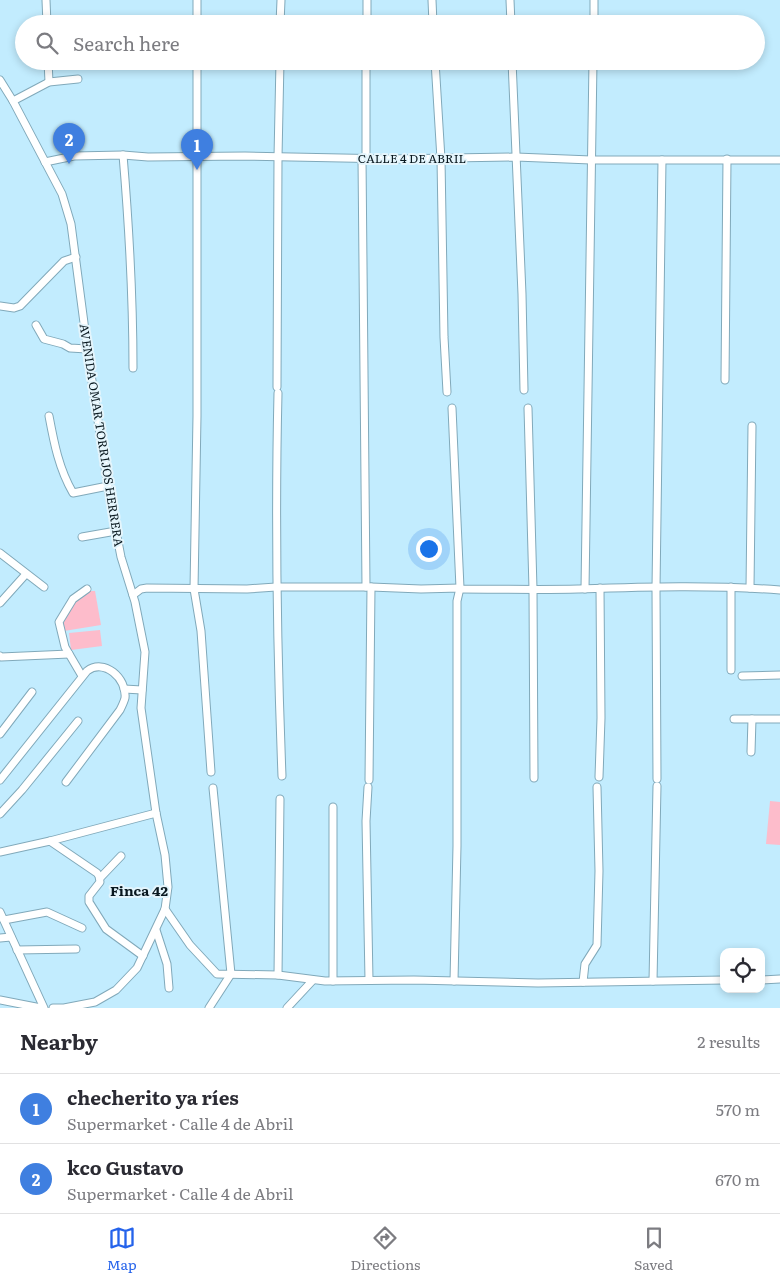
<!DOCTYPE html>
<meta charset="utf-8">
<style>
body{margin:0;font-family:Literata,serif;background:#f2f2f3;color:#2b2b33}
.controls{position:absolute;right:15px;bottom:15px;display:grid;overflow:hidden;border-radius:10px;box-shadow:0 2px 8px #0003}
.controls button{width:45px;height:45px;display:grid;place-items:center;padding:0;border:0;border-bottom:1px solid #e1e1e2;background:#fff;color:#2b2b33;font:25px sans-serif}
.you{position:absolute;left:428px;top:548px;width:18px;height:18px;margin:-12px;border:4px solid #fff;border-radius:50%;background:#1a73e8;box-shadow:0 0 0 8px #1a73e833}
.badge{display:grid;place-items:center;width:32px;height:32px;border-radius:50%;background:#2563eb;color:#fff;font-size:16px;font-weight:700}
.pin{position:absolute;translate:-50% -41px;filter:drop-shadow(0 1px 2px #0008)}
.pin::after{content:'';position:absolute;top:26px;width:18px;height:15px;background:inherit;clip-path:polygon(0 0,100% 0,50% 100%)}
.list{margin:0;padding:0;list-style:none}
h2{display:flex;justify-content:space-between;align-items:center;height:65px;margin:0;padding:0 20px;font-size:21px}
h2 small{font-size:16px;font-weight:400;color:#7c7c81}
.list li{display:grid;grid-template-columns:32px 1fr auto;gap:15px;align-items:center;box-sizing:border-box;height:70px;padding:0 20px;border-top:1px solid #e1e1e2}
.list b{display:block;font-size:19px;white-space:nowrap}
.list p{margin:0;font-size:16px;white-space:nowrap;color:#7c7c81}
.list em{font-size:16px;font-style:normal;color:#7c7c81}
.icon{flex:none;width:28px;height:28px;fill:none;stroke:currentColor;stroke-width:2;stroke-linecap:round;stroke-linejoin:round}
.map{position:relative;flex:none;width:780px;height:1008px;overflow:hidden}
.search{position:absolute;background:#fff;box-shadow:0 2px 8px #0003;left:15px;right:15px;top:15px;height:55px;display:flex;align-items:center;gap:12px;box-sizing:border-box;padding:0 18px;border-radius:28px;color:#7c7c81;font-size:19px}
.sheet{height:205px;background:#fff}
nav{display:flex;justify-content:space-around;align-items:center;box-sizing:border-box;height:70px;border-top:1px solid #e1e1e2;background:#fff;font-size:14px;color:#7c7c81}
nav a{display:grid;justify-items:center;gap:2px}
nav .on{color:#2563eb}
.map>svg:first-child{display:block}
.green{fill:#fdbccb}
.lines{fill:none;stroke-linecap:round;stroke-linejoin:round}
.minor-casing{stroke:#81a9ba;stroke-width:9}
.minor{stroke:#fff;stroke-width:7}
.labels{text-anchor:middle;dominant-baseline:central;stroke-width:4;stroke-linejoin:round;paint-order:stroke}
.street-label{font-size:12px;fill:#09181f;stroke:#e4f5fc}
.neighbourhood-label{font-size:14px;font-weight:bold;fill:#09181f;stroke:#e4f5fc}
</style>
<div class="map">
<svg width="780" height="1008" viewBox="0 0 780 1008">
<rect width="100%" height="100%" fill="#c2ecfe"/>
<g class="green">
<polygon points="89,591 95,591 101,625 64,631 63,618 74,600"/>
<polygon points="100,630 102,646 71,650 69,633"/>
<polygon points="770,801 780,802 780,845 766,844"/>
</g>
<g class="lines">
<defs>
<g id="minor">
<polyline points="46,0 47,24"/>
<polyline points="432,0 433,24"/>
<polyline points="510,0 511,24"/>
<polyline points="197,24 197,0"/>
<polyline points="280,24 281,0"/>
<polyline points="367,24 367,0"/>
<polyline points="594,24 594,0"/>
<polyline points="48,61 49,82"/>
<polyline points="197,61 197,416 194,589 201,631 211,772"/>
<polyline points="435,61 441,159 444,337 447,392"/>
<polyline points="512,61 522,294 524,390"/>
<polyline points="0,80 13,101 62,194 71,224 89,361 110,500 121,557 135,602 145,652 141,708 156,813 165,855 168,887 165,909 137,968 116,990 95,1002 64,1008 53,1008"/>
<polyline points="13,101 49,82 78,79"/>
<path d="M123 155C129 226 133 297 133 368"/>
<polyline points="45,162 74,156 123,155 148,157 245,156 392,159 516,157 591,160 780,160"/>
<polyline points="0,306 14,308 20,306 64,261 76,257"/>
<polyline points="36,325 44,339 63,344 70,348 87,349"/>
<polyline points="725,380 727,159"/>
<polyline points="277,387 278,157 280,61"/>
<path d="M278 393C275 521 277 648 282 776"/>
<polyline points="452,408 460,588 457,601 457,846 454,981"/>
<polyline points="528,408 533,589 534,778"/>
<path d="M49 416C54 443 59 469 73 493L108 486"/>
<polyline points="82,537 116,531"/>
<polyline points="0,553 44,587"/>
<polyline points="366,587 362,158 366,158 366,61"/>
<polyline points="731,587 731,670"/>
<polyline points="750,588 752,426"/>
<polyline points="585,589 593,61"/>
<path d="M133 595 141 589 147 588 247 589 276 587H371L421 589 460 588V589C500 589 539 590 578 589 646 587 713 585 780 590"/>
<polyline points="0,603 26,574"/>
<polyline points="0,656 1,657 69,654"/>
<polyline points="82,676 65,647 59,622 73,599 87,589"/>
<polyline points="742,676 780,675"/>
<polyline points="124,689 142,690"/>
<polyline points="734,719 780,719"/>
<polyline points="0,734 32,692"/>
<polyline points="751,752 752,719"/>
<polyline points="599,777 601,718 600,588"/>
<polyline points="657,779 656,588 662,160"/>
<path d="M0 780 87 671C104 658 127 678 125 698 124 702 122 706 120 710L66 782"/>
<polyline points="369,780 371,587"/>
<polyline points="368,787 366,821 369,980"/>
<polyline points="0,814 22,790 78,721"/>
<polyline points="50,841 97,873 99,876 100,882 89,896 89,902 106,929 143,956"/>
<polyline points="0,852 50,841 156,813"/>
<polyline points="100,878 121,856"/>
<polyline points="165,909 190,945 217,974 278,975 325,981 414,980 538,983 724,980"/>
<polyline points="0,912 44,1008"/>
<polyline points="4,920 47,912 82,928"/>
<polyline points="156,930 167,964 169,988"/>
<polyline points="0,938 11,937"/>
<polyline points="17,950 76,949"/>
<polyline points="278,975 280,799"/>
<polyline points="761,980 780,979"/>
<polyline points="333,981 333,807"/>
<polyline points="653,981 657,786"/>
<polyline points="583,982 585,964 597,945 599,871 597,787"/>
<polyline points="0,1000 41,1008"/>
<polyline points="209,1008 231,974 213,788"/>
<polyline points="287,1008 313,980"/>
</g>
</defs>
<use href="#minor" class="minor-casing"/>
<use href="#minor" class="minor"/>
</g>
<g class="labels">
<g class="street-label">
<text x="412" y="158">CALLE 4 DE ABRIL</text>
<text transform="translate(102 435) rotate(81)">AVENIDA OMAR TORRIJOS HERRERA</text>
</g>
<g class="neighbourhood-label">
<text x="139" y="890">Finca 42</text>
</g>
</g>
</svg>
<div class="controls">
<button><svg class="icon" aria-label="locate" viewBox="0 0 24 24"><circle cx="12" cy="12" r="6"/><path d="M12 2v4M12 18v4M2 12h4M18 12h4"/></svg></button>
</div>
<div class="you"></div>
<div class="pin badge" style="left:197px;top:170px;background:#3f7fe0">1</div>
<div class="pin badge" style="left:69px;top:164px;background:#3f7fe0">2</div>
<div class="search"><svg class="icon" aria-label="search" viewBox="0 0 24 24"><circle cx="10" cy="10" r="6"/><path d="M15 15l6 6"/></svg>Search here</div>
</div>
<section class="sheet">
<h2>Nearby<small>2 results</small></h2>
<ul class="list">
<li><span class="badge" style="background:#3f7fe0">1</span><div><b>checherito ya ríes</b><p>Supermarket · Calle 4 de Abril</p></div><em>570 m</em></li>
<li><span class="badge" style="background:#3f7fe0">2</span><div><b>kco Gustavo</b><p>Supermarket · Calle 4 de Abril</p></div><em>670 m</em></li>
</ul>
</section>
<nav>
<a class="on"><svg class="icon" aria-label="map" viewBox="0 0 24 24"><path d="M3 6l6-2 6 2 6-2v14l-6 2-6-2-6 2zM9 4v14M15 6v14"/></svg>Map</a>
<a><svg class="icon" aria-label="directions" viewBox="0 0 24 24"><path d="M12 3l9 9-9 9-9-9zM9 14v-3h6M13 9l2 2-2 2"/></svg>Directions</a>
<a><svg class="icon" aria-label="saved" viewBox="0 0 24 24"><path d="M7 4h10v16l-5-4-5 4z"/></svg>Saved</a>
</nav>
